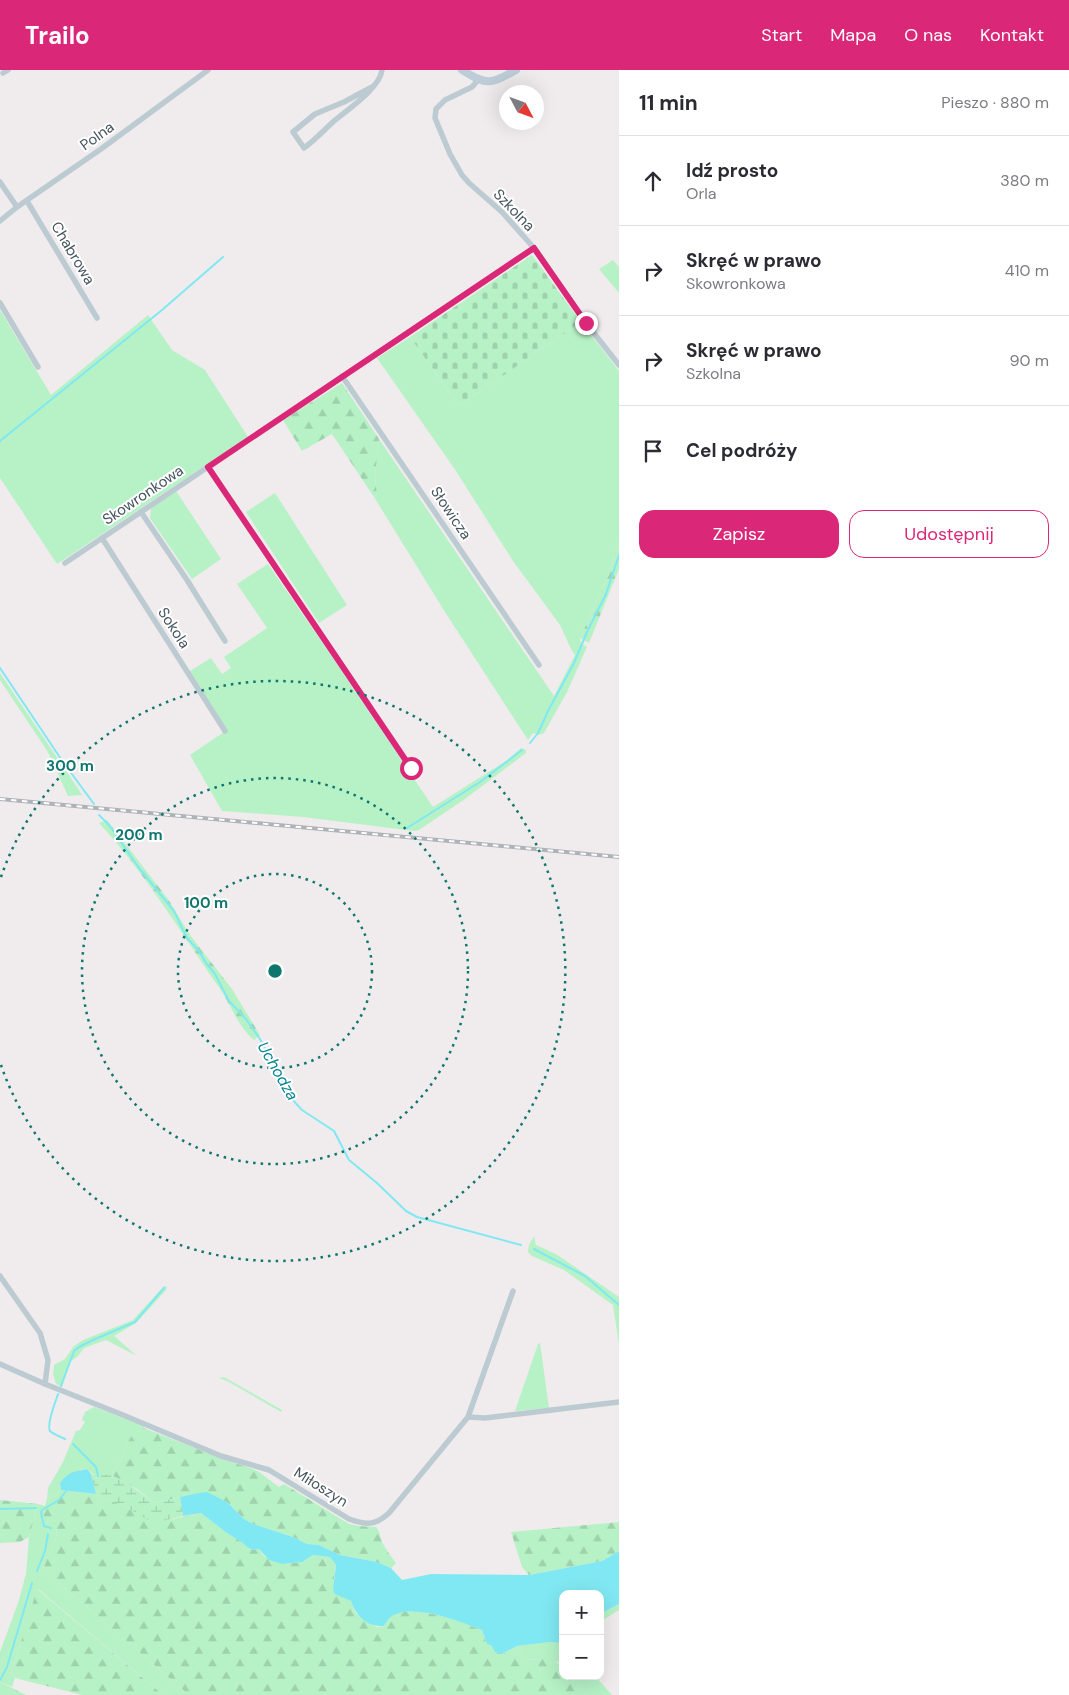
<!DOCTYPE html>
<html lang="pl">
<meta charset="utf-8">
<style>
body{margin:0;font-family:"DM Sans",sans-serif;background:#f2f2f3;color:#2b2b33}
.controls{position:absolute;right:15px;bottom:15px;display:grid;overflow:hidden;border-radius:10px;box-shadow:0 5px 20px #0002}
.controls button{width:45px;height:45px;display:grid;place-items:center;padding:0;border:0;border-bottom:1px solid #e1e1e2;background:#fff;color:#2b2b33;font:25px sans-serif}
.compass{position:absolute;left:499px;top:15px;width:45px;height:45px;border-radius:50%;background:#fff;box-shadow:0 5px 20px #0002;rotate:131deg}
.stop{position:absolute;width:15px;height:15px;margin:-11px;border:4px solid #db2777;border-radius:50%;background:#fff}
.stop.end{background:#db2777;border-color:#fff;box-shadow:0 1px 5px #0008}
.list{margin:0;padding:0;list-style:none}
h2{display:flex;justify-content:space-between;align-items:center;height:65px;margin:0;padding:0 20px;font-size:21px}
h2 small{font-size:16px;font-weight:400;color:#7c7c81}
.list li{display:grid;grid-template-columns:32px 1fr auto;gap:15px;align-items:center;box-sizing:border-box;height:90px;padding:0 20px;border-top:1px solid #e1e1e2}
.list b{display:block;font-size:19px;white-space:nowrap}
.list p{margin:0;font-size:16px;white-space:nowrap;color:#7c7c81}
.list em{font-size:16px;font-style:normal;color:#7c7c81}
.actions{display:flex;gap:10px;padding:15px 20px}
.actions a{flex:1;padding:11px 0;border:1px solid #db2777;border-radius:15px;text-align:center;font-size:18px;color:#db2777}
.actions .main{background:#db2777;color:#fff}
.icon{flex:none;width:28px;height:28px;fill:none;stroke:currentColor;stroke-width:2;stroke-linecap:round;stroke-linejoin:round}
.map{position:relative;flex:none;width:619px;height:1625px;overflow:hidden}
header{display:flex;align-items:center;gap:30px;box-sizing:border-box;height:70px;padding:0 25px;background:#db2777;color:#fff}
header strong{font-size:24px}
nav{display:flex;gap:28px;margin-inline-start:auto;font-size:18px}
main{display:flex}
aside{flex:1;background:#fff}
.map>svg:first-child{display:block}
.grass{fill:#b6f2c6}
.forest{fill:url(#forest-firs)}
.wetland{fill:url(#wetland-marsh)}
.cemetery{fill:url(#cemetery-stones)}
.water{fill:#80e8f2}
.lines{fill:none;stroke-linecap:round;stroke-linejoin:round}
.stream{stroke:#80e8f2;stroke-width:2}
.street{stroke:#bccad1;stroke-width:5.5}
.secondary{stroke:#bdcdd8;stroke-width:8}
.rail-casing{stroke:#aeb3b8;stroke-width:4}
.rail{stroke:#fff;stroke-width:2;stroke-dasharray:5.5;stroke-linecap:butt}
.route{stroke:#db2777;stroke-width:6}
.ring{fill:none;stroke:#0f766e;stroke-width:2.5;stroke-dasharray:2.5 5}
.labels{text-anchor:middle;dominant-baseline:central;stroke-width:4;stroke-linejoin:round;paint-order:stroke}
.street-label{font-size:15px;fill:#44535c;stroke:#fff}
.water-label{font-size:16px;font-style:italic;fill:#048391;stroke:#fff}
.centre{fill:#0f766e;stroke:#fff;stroke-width:2.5}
.ring-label{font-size:15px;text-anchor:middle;font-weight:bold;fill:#0f766e;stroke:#fff;stroke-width:4;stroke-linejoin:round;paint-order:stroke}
</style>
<header>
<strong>Trailo</strong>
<nav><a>Start</a><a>Mapa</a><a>O nas</a><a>Kontakt</a></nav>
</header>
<main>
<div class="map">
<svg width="619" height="1625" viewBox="0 0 619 1625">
<defs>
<pattern id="forest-firs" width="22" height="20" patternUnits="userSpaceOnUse" patternTransform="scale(1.25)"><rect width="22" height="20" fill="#b6f2c6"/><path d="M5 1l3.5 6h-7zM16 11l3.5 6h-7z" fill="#9ed1ac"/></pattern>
<pattern id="wetland-marsh" width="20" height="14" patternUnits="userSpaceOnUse" patternTransform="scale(1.25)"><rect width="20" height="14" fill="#b6f2c6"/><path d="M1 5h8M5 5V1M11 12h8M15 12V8" fill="none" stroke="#9ed1ac"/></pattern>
<pattern id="cemetery-stones" width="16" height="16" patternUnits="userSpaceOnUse" patternTransform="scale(1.25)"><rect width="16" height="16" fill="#b6f2c6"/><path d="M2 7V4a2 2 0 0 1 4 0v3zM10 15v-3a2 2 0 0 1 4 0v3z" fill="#9ed1ac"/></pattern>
</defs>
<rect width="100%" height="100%" fill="#f0eced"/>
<g class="grass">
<polygon points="613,190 619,197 619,223 599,199"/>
<polygon points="0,240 51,325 148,245 172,280 205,300 248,367 57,494 0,408"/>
<polygon points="581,252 619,301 619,470 608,506 580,568 581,573 587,577 567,622 544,663 539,665 533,663 528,670 445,542 374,427 377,424 375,407 379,369 554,626 575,585 572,581 560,555 513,491 456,401 377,288 410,267 459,336"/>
<polygon points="176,421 221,489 192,509 150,448 151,438"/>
<polygon points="275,423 347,535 319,553 246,442"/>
<polygon points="268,494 328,581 433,737 506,691 521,678 526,680 526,683 465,729 419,760 414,761 303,747 222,741 190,685 227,660 190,601 211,588 222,604 231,598 224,587 267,558 237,514"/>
<polygon points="0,603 79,720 82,725 68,726 48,682 0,610"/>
<polygon points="534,1166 536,1175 556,1184 619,1227 619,1275 613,1235 564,1200 532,1186 528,1182 529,1175"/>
<polygon points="164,1216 167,1217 166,1220 136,1253 114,1266 137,1286 106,1270 84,1278 78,1286 70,1292 62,1317 56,1314 53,1304 54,1295 65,1289 74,1276 83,1270 133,1250"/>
<polygon points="540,1273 549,1338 515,1341 538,1274"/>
<polygon points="224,1307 282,1340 281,1342 229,1312 219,1308"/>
<path d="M94 1337 144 1356V1358L132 1365 125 1377 122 1389 114 1400 112 1406C102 1405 94 1408 87 1399L81 1400 60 1413 61 1420 47 1429 48 1418 62 1394 76 1361 80 1360 85 1352 82 1350 85 1342Z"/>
<polygon points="38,1434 45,1436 43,1442 56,1458 57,1465 43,1499 189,1625 163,1625 38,1519 11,1604 15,1608 12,1617 0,1612 0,1582 18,1533 26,1504 29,1467"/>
<polygon points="563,1569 563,1598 558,1592 538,1589 525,1590 517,1576 550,1572 558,1573"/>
<polygon points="570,1606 595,1606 612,1625 587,1625"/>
</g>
<g class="forest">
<polygon points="342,313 379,369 375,407 377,424 374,427 332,364 302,381 283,350"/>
<polygon points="619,470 619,499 589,573 580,568 608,506"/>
<path d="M107 750 168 829 190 865 232 919 260 965 254 970C237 956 231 934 218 916 180 861 145 803 99 753Z"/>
<path d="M144 1358 225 1390 251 1398 259 1402 279 1417 284 1414 349 1454 359 1456 376 1457C380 1461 380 1466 382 1472 386 1480 391 1486 396 1493L391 1498 377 1492 340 1485 319 1475 307 1474 293 1467 253 1454 244 1449 227 1432 193 1424 154 1433 137 1419 112 1406 114 1400 122 1389 125 1377 132 1365Z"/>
<path d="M61 1420 96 1424 130 1439 163 1451 201 1443 227 1463 244 1473 247 1477 253 1480 259 1479 264 1486 282 1494 302 1492 313 1485 330 1487 336 1495 334 1508 344 1527 351 1531 355 1542 362 1549 377 1557 384 1556C386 1553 388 1549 391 1547 412 1532 460 1552 482 1560L487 1574 492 1576 503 1584 517 1576 525 1590C539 1589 553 1586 563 1598V1606H570L587 1625H189L43 1499 57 1465 56 1458 45 1451 43 1442 47 1429Z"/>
<polygon points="0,1430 38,1434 29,1467 20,1472 0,1473"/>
<polygon points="619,1452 619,1481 602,1491 529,1505 522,1497 511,1462"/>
<polygon points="37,1519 163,1625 82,1625 15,1608 11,1605"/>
<polygon points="619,1534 619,1540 600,1552 600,1544"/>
<polygon points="0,1612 26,1625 0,1625"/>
</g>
<path class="wetland" d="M91 1404C98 1406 104 1404 110 1405 122 1408 144 1425 154 1433L180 1427 183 1446 163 1451 148 1450 130 1439 96 1424Z"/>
<polygon class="cemetery" points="532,185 581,252 459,336 410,267"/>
<g class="water">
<path d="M87 1399 91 1404 96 1424 61 1420 60 1413C70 1401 73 1402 87 1399Z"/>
<path d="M207 1422 227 1432 244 1449 253 1454 293 1467 307 1474 319 1475 340 1485 377 1492 391 1498 402 1510 431 1504 529 1505 602 1491 619 1481V1534L600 1544V1524H563V1569L559 1573 550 1572 517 1576 502 1584 495 1582 492 1576 487 1574 482 1560C460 1552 412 1532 391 1547 388 1549 386 1553 384 1556 367 1557 356 1546 351 1531L335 1524 333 1520 336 1495 330 1487 313 1485 302 1492 282 1494 269 1490 259 1479 253 1480 247 1477 243 1473 227 1463 201 1443 183 1446 180 1427 193 1424Z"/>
</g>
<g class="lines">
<g class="stream">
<polyline points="0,371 162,240 223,187"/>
<polyline points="0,598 63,692 94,734"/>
<polyline points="530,673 538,663 548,641 574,593 587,562 606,524 619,485"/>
<polyline points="99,745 109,755 139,798 174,841 187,868 199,881 206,893 215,904 229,931 246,949 260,969 291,1028 302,1040 334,1061 349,1090 377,1113 406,1141 417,1147 521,1175"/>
<polyline points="407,758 480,712 522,680"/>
<polyline points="534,1179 585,1206 619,1235"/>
<polyline points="61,1316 74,1281 79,1277 93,1270 135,1252 164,1218"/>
<path d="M58 1324C56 1331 46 1354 50 1361 53 1364 61 1367 65 1369"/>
<polyline points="73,1374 96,1397 98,1406"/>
<polyline points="0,1439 36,1438"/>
<polyline points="51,1458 44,1456 41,1443 42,1440 59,1430 67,1420"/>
<polyline points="37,1501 45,1481 48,1464"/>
<polyline points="0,1610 7,1597 32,1513"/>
</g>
<g class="street">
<polyline points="3,3 8,0"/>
<polyline points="478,10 472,17 445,30 436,39 435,48 450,84 462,105 469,113 502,142 534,178 586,253 619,295"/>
<path d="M372 17 344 32 315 44 293 62 304 78C315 70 324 60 334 51 347 40 380 18 382 0"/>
<polyline points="0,112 17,137"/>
<polyline points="27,131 97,248"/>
<polyline points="0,151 17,137 101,79 208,0"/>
<polyline points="0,233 38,297"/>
<polyline points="342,306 539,595"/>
<polyline points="208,397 411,699"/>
<polyline points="141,442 187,510 225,571"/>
<polyline points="102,468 225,661"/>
<polyline points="65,493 534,178"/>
<polyline points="0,1206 40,1263 48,1290 45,1314"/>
<path d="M0 1294 45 1314 123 1345 221 1386 269 1400 349 1449C366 1455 375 1456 389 1443L468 1347 513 1221"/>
<polyline points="468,1347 485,1348 619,1332"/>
</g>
<path class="secondary" d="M462 0C487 16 491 14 516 0"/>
<defs>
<polyline id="rail" points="0,729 619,787"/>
</defs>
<use href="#rail" class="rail-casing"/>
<use href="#rail" class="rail"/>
</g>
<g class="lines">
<polyline class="route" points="411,698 208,397 534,178 586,253"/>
</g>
<g class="ring">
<circle cx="275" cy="901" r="97"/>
<circle cx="275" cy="901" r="193"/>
<path d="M1 807A290 290 0 1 1 1 995"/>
</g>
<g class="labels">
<g class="street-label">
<text transform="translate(97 66) rotate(-36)">Polna</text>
<text transform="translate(514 140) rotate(46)">Szkolna</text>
<text transform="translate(73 183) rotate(59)">Chabrowa</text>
<text transform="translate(143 425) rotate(-34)">Skowronkowa</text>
<text transform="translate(451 443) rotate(56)">Słowicza</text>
<text transform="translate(174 558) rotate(57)">Sokola</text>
<text transform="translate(321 1417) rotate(32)">Miłoszyn</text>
</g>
<g class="water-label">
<text transform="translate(278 1001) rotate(60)">Uchodza</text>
</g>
</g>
<circle cx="275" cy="901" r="8" class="centre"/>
<g class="ring-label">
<text x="70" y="701">300 m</text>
<text x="139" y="770">200 m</text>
<text x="206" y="838">100 m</text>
</g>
</svg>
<div class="controls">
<button>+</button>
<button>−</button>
</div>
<svg class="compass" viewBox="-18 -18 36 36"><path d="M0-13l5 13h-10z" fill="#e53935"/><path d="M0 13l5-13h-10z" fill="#7c7c81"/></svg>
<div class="stop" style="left:411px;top:698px"></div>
<div class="stop end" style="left:586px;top:253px"></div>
</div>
<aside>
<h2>11 min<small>Pieszo · 880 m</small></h2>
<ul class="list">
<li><svg class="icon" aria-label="ahead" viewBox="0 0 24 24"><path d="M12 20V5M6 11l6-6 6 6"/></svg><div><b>Idź prosto</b><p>Orla</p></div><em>380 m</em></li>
<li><svg class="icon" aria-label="right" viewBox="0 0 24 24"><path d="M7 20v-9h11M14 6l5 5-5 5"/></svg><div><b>Skręć w prawo</b><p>Skowronkowa</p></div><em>410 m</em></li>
<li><svg class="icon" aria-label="right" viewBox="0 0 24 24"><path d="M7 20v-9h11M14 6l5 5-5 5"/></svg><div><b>Skręć w prawo</b><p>Szkolna</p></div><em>90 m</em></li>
<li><svg class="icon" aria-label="arrive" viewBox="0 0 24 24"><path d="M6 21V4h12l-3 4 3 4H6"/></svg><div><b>Cel podróży</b></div></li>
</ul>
<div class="actions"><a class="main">Zapisz</a><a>Udostępnij</a></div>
</aside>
</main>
